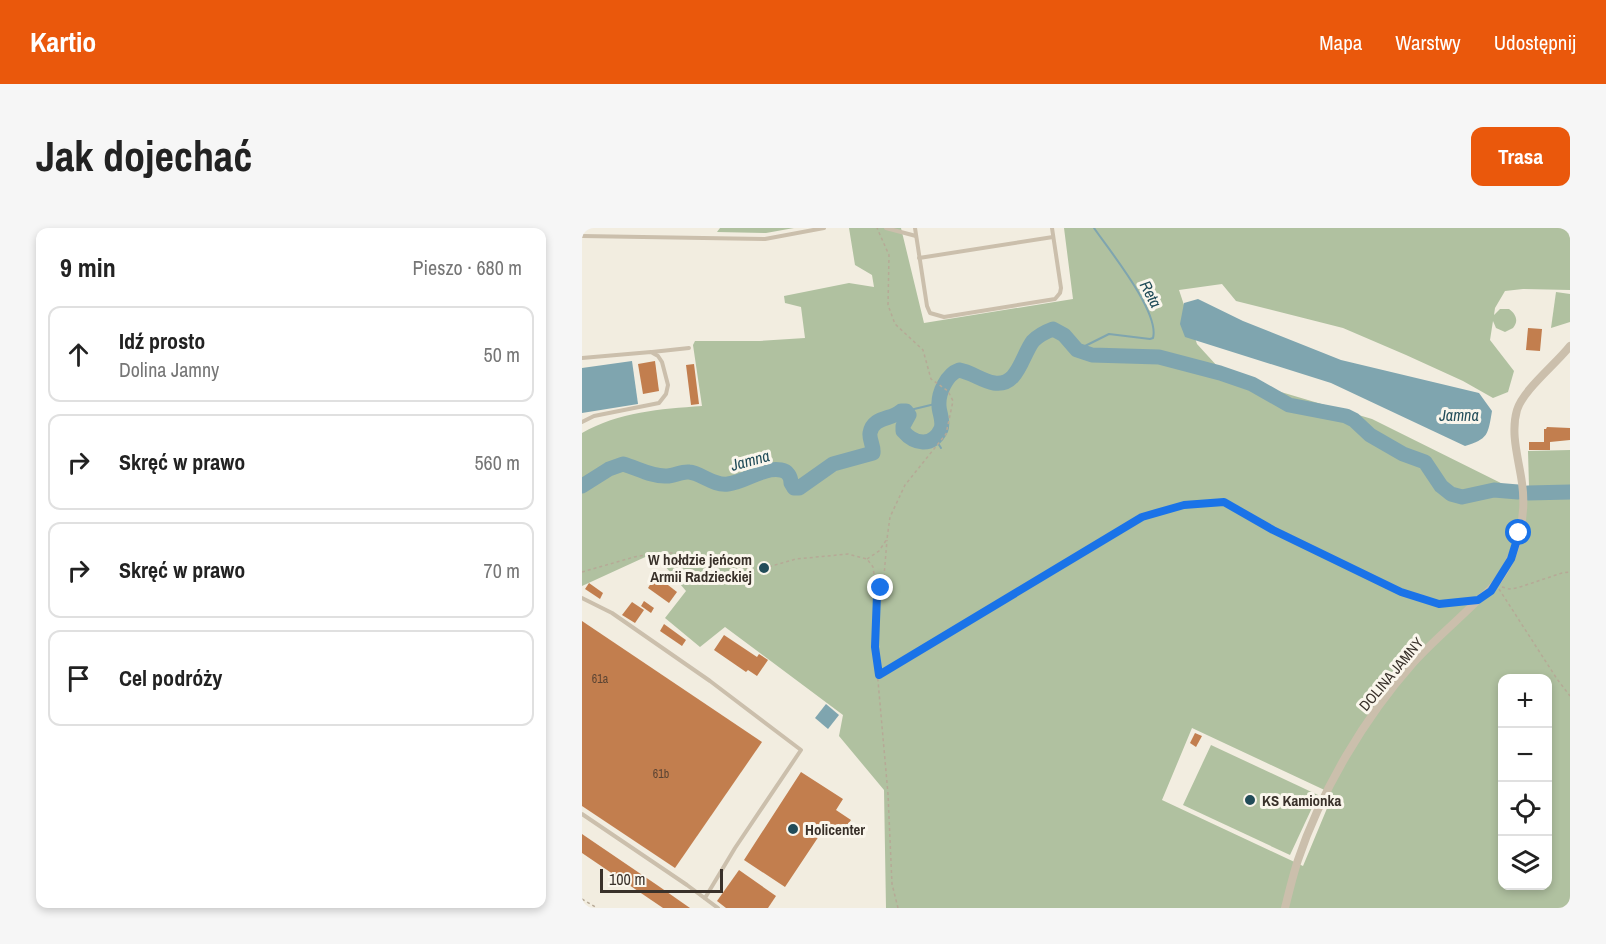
<!DOCTYPE html>
<html lang="pl">
<meta charset="utf-8">
<style>
body{margin:0;font-family:"Archivo Narrow",sans-serif;background:#f6f6f6;color:#222}
.controls{position:absolute;right:18px;bottom:18px;display:grid;overflow:hidden;border-radius:12px;box-shadow:0 3px 9px #0003}
.controls button{width:54px;height:54px;display:grid;place-items:center;padding:0;border:0;border-bottom:2px solid #e0e0e0;background:#fff;color:#222;font:30px sans-serif}
.scale{position:absolute;left:18px;bottom:15px;width:123px;box-sizing:border-box;padding-left:6px;border:3px solid #39312a;border-top:0;font-size:16px;line-height:21px;white-space:nowrap;color:#39312a;-webkit-text-stroke:4px #faf6ec;paint-order:stroke}
.stop{position:absolute;width:18px;height:18px;margin:-14px;border:4px solid #1a73e8;border-radius:50%;background:#fff}
.stop.end{background:#1a73e8;border-color:#fff;box-shadow:0 2px 6px #0008}
.list{margin:0;padding:0;list-style:none}
h2{display:flex;justify-content:space-between;align-items:center;height:78px;margin:0;padding:0 24px;font-size:26px}
h2 small{font-size:20px;font-weight:400;color:#767676}
.list li{display:grid;grid-template-columns:39px 1fr auto;gap:18px;align-items:center;box-sizing:border-box;height:96px;margin:0 12px 12px;padding:0 12px;border:2px solid #e0e0e0;border-radius:12px}
.list b{display:block;font-size:22px;white-space:nowrap}
.list p{margin:0;font-size:20px;white-space:nowrap;color:#767676}
.list em{font-size:20px;font-style:normal;color:#767676}
.icon{flex:none;width:33px;height:33px;fill:none;stroke:currentColor;stroke-width:2;stroke-linecap:round;stroke-linejoin:round}
.map{position:relative;flex:none;width:988px;height:680px;overflow:hidden;border-radius:12px}
header{display:flex;align-items:center;gap:36px;box-sizing:border-box;height:84px;padding:0 30px;background:#ea580c;color:#fff}
header strong{font-size:28px}
nav{display:flex;gap:33px;margin-inline-start:auto;font-size:21px}
.intro{display:flex;align-items:center;justify-content:space-between;box-sizing:border-box;height:144px;padding:0 36px}
h1{margin:0;font-size:42px}
.button{padding:15px 27px;border-radius:12px;background:#ea580c;color:#fff;font-size:21px;font-weight:700}
main{display:flex;gap:36px;padding:0 36px}
aside{flex:1;background:#fff;border-radius:12px;box-shadow:0 3px 9px #0003}
.map>svg:first-child{display:block}
.green{fill:#b0c1a0;fill-rule:evenodd}
.water{fill:#7fa5af}
.lines{fill:none;stroke-linecap:round;stroke-linejoin:round}
.stream{stroke:#7fa5af;stroke-width:2}
.river{stroke:#7fa5af;stroke-width:15}
.building{fill:#c27e4e}
.path{stroke:#b6a996;stroke-width:1.5;stroke-dasharray:3 3;stroke-linecap:butt}
.service{stroke:#cbbfac;stroke-width:4}
.minor{stroke:#cbbfac;stroke-width:8}
.rail-casing{stroke:#39312a;stroke-width:4.5}
.rail{stroke:#faf6ec;stroke-width:2;stroke-dasharray:7;stroke-linecap:butt}
.route{stroke:#1a73e8;stroke-width:8}
.poi-dot{fill:#214c59;stroke:#faf6ec;stroke-width:2}
.labels{text-anchor:middle;dominant-baseline:central;stroke-width:6;stroke-linejoin:round;paint-order:stroke}
.number-label{font-size:12px;fill:#5b4433}
.poi-label{font-size:15px;font-weight:bold;fill:#39312a;stroke:#faf6ec;text-anchor:start}
.street-label{font-size:15px;fill:#39312a;stroke:#faf6ec}
.water-label{font-size:16px;font-style:italic;fill:#214c59;stroke:#faf6ec}
</style>
<header>
<strong>Kartio</strong>
<nav><a>Mapa</a><a>Warstwy</a><a>Udostępnij</a></nav>
</header>
<div class="intro"><h1>Jak dojechać</h1><a class="button">Trasa</a></div>
<main>
<aside>
<h2>9 min<small>Pieszo · 680 m</small></h2>
<ul class="list">
<li><svg class="icon" aria-label="ahead" viewBox="0 0 24 24"><path d="M12 20V5M6 11l6-6 6 6"/></svg><div><b>Idź prosto</b><p>Dolina Jamny</p></div><em>50 m</em></li>
<li><svg class="icon" aria-label="right" viewBox="0 0 24 24"><path d="M7 20v-9h11M14 6l5 5-5 5"/></svg><div><b>Skręć w prawo</b></div><em>560 m</em></li>
<li><svg class="icon" aria-label="right" viewBox="0 0 24 24"><path d="M7 20v-9h11M14 6l5 5-5 5"/></svg><div><b>Skręć w prawo</b></div><em>70 m</em></li>
<li><svg class="icon" aria-label="arrive" viewBox="0 0 24 24"><path d="M6 21V4h12l-3 4 3 4H6"/></svg><div><b>Cel podróży</b></div></li>
</ul>
</aside>
<div class="map">
<svg width="988" height="680" viewBox="0 0 988 680">
<rect width="100%" height="100%" fill="#f2ede0"/>
<g class="green">
<polygon points="138,0 212,0 184,5 135,4"/>
<path d="M267 0H319L342 95 491 71 482 0H988V62L941 61 923 63 913 80 912 87 918 81H927C934 86 937 93 931 100L923 104 914 100 911 93 908 112 932 143 926 164 911 170 881 153 824 127 761 100 654 73 640 56 597 62 615 116 636 139 699 164 790 191 949 270 988 268V680H304L302 562 257 508 261 487 143 399 118 419 83 390 104 363 72 325 0 358V205C37 184 78 181 120 178L111 117 113 113H178L223 110 219 79 203 75 202 68 267 55 292 59 290 47 273 37ZM921 451H966V658H921ZM610 500 751 566 721 638 580 572Z"/>
<polygon points="974,64 988,66 988,94 969,100"/>
<polygon points="988,222 988,260 947,259 946,223"/>
<polygon points="629,517 736,567 708,627 601,577"/>
</g>
<g class="water">
<path d="M616 71 661 93 759 132 897 165 910 183C906 207 906 211 883 218L749 155 603 109 598 96 602 75Z"/>
<polygon points="50,133 56,176 0,185 0,140"/>
<polygon points="244,476 257,487 246,501 233,490"/>
</g>
<g class="lines">
<g class="stream">
<path d="M495 122 527 106 568 111 571 110C578 84 527 22 512 0"/>
<polyline points="324,183 357,175"/>
<polyline points="352,209 359,220"/>
</g>
<g class="river">
<path d="M0 258 27 241 41 236C55 240 70 249 85 248 92 248 100 243 107 244 119 245 131 258 146 256 164 254 180 239 199 242 206 243 209 249 209 255L212 260H217L251 236 291 225C292 218 287 212 288 205 291 188 310 192 319 183H324L327 187 321 198V203C332 216 350 220 359 201 362 193 357 185 357 178 356 165 365 146 377 142 389 144 400 153 412 155 436 159 440 127 451 113 457 107 463 104 471 101L482 107 495 122 510 127 577 129 638 145 670 156 707 177 764 188 772 192 788 207 821 226 843 234 859 258 869 266 880 269 912 262 936 264"/>
<polyline points="946,265 988,264"/>
</g>
</g>
<g class="building">
<polygon points="946,100 960,101 958,123 944,122"/>
<polygon points="73,133 77,163 61,166 56,136"/>
<polygon points="112,136 117,176 109,177 104,137"/>
<polygon points="965,199 988,200 988,212 968,214 968,222 947,222 947,214 962,214 962,201 964,201"/>
<polygon points="72,350 86,357 95,364 87,375 66,360"/>
<polygon points="7,355 21,365 18,371 3,361"/>
<polygon points="62,373 72,380 69,385 59,378"/>
<polygon points="50,374 62,382 53,395 40,387"/>
<polygon points="0,393 180,514 93,640 0,578"/>
<polygon points="82,396 104,412 100,418 78,403"/>
<polygon points="142,407 175,429 177,426 186,432 175,448 166,442 164,444 132,422"/>
<polygon points="613,505 620,508 614,519 608,515"/>
<polygon points="219,544 261,571 254,582 269,592 259,606 245,596 203,659 162,632"/>
<polygon points="0,606 75,657 108,680 81,680 0,625"/>
<polygon points="157,642 194,668 186,680 144,680 135,673"/>
</g>
<g class="lines">
<g class="path">
<polyline points="285,331 297,323 305,311 308,289 323,257 364,206 371,173 366,163 349,151 341,122 313,96 306,77 307,27 295,0"/>
<polyline points="0,344 52,329 75,325 95,325 172,343 214,331 266,326 285,331 291,339 295,367 293,419 306,566 310,656 316,680"/>
<polyline points="920,359 927,361 935,360 980,345 988,344"/>
<polyline points="917,361 975,451 988,468"/>
<polyline points="296,366 302,348 305,312"/>
<polyline points="297,447 560,289 602,277 642,274 691,302 819,364 857,376 883,373"/>
<polyline points="0,671 15,680"/>
</g>
<g class="service">
<polyline points="304,0 334,8"/>
<polyline points="333,0 345,78 348,85 362,89 473,71 478,65 479,60 470,0"/>
<polyline points="0,8 183,11 242,0"/>
<polyline points="337,30 471,9"/>
<polyline points="70,124 107,120"/>
<polyline points="0,130 69,124 76,128 80,134 86,157 84,166 77,175 12,188 0,194"/>
<polyline points="0,370 30,385 128,453 219,522 153,620 123,670"/>
<polyline points="0,586 105,657 136,680"/>
</g>
<path class="minor" d="M703 680C707 664 711 647 716 632 739 563 783 489 831 435 851 413 875 393 896 372 930 348 946 296 940 255 937 232 928 206 935 182 941 162 974 136 988 118"/>
<defs>
<polyline id="rail" points="0,678 3,680"/>
</defs>
<use href="#rail" class="rail-casing"/>
<use href="#rail" class="rail"/>
</g>
<g class="lines">
<polyline class="route" points="299,360 295,367 293,419 297,447 560,289 602,277 642,274 691,302 819,364 857,376 896,372 909,363 929,331 937,305"/>
</g>
<g class="poi-dot">
<circle cx="182" cy="340" r="6"/>
<circle cx="668" cy="572" r="6"/>
<circle cx="211" cy="601" r="6"/>
</g>
<g class="labels">
<g class="number-label">
<text x="18" y="451">61a</text>
<text x="79" y="546">61b</text>
</g>
<g class="poi-label">
<text x="170" y="331" text-anchor="end">W hołdzie jeńcom<tspan x="170" dy="17">Armii Radzieckiej</tspan></text>
<text x="680" y="572">KS Kamionka</text>
<text x="223" y="601">Holicenter</text>
</g>
<g class="street-label">
<text transform="translate(809 446) rotate(-50)">DOLINA JAMNY</text>
</g>
<g class="water-label">
<text transform="translate(569 66) rotate(62)">Reta</text>
<text x="877" y="187">Jamna</text>
<text transform="translate(168 232) rotate(-15)">Jamna</text>
</g>
</g>
</svg>
<div class="controls">
<button>+</button>
<button>−</button>
<button><svg class="icon" aria-label="locate" viewBox="0 0 24 24"><circle cx="12" cy="12" r="6"/><path d="M12 2v4M12 18v4M2 12h4M18 12h4"/></svg></button>
<button><svg class="icon" aria-label="layers" viewBox="0 0 24 24"><path d="M12 4l9 5-9 5-9-5zM3 14l9 5 9-5"/></svg></button>
</div>
<div class="scale">100 m</div>
<div class="stop" style="left:937px;top:305px"></div>
<div class="stop end" style="left:299px;top:360px"></div>
</div>
</main>
